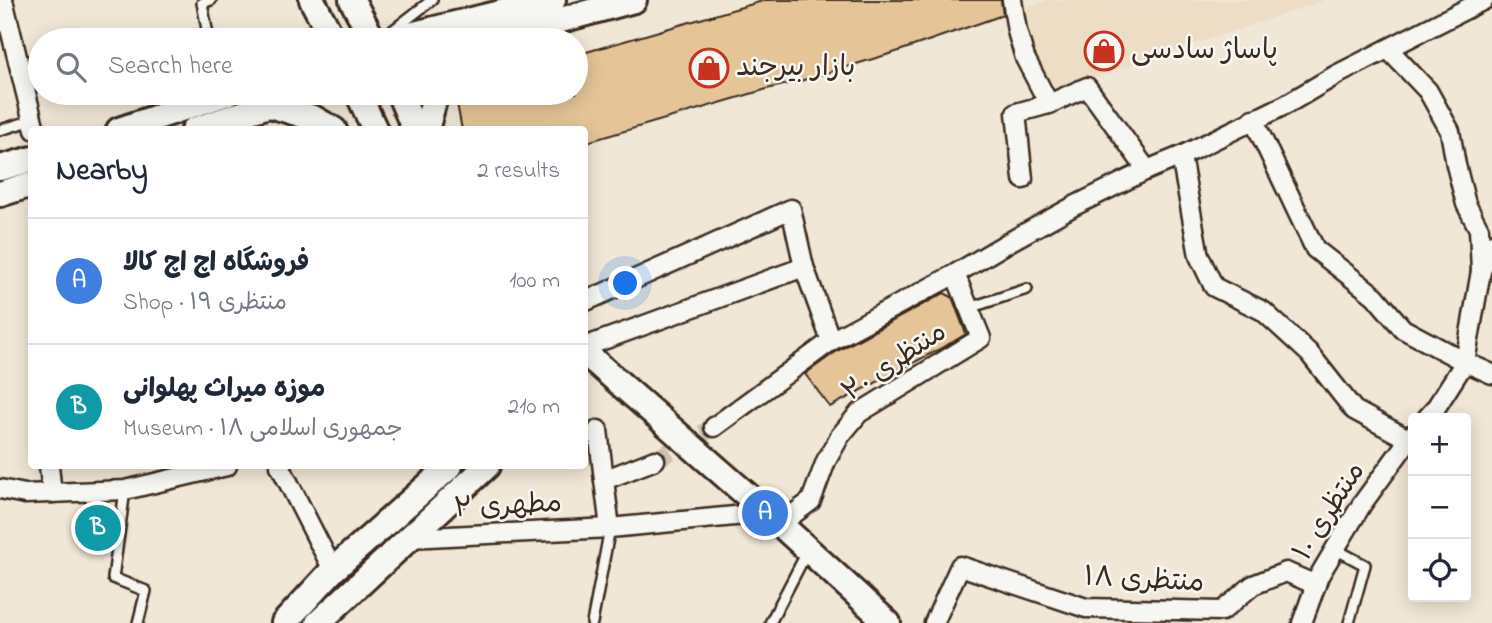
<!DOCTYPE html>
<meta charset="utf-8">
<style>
body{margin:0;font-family:"Indie Flower","Playpen Sans Arabic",sans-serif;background:#f6f6f7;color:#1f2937}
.controls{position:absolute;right:21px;bottom:21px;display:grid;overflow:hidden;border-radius:7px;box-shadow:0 4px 18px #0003}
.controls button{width:63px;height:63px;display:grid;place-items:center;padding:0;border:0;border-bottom:2px solid #e0e1e3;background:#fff;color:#1f2937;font:35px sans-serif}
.you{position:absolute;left:626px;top:284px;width:24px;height:24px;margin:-18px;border:5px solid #fff;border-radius:50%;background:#1a73e8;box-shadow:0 0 0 10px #1a73e833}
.badge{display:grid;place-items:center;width:46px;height:46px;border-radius:50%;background:#111827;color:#fff;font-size:23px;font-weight:700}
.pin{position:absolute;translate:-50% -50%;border:4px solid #fff;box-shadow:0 2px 7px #0006}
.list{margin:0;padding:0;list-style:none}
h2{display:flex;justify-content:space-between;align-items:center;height:91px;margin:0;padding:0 28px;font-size:30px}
h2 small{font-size:23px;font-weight:400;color:#747a83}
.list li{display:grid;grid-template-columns:46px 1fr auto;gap:21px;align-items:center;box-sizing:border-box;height:126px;padding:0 28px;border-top:2px solid #e0e1e3}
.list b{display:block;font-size:26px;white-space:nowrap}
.list p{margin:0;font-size:23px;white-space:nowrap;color:#747a83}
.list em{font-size:23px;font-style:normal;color:#747a83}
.icon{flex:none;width:38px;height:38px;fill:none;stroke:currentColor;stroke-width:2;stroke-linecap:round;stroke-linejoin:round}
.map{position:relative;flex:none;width:1492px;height:623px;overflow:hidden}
.search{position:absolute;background:#fff;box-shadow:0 4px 18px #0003;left:28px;top:28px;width:560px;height:77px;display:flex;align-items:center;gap:18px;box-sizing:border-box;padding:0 24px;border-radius:38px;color:#747a83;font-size:26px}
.panel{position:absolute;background:#fff;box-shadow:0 4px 18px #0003;left:28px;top:126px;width:560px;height:343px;border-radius:7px}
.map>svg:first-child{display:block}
.built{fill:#edddc4}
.building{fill:#e5c597;stroke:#3b2a1e;stroke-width:2}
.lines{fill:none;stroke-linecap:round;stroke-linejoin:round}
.minor-tunnel{stroke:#cdc1b2;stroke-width:18;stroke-dasharray:18 9;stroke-linecap:butt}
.service-casing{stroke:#3b2a1e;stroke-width:14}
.minor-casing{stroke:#3b2a1e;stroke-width:23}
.secondary-casing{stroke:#3b2a1e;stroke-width:30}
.service{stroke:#f6f6f2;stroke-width:9}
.minor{stroke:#f6f6f2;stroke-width:18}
.secondary{stroke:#f6f6f2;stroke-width:24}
.labels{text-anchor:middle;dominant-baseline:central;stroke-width:5;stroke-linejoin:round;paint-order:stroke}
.poi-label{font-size:28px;fill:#3b2a1e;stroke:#f6f6f2;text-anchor:start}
.street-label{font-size:28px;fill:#3b2a1e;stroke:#f6f6f2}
</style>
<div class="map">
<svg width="1492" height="623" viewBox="0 0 1492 623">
<rect width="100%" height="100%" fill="#f1e7d7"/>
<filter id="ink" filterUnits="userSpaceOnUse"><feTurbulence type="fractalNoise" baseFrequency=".0143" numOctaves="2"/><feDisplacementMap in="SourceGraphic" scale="14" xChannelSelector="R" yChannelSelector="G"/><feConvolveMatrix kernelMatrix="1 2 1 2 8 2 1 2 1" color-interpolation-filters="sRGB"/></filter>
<g filter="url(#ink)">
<polygon class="built" points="1048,0 1326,0 1048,93 1022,9"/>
<g class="building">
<polygon points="766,0 1001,0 1003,15 896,52 800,81 767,89 584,143 584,130 462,130 455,93 576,93 576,55"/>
<polygon points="944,293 952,297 966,334 951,343 830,407 805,374 837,351"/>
</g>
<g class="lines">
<polyline class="minor-tunnel" points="655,460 714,427"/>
<defs>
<g id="service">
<polyline points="392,31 432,0"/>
<polyline points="209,40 202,3 211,0"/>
<polyline points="0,130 33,120"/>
<polyline points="969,308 1027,289"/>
<polyline points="125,490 113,578 146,591 138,623"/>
<polyline points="1335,549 1365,565 1349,623"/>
<polyline points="592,623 610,528"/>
<polyline points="770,623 807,552"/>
</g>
<g id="minor">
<polyline points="3,0 35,130"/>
<polyline points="1012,0 1017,31 1025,58 1049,104 1087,87 1147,170"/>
<polyline points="1388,49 1428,91 1450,131 1456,165 1466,204 1479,229 1481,271"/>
<polyline points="1253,119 1315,249 1375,296 1403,329 1465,362 1492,374"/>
<polyline points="1181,156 1199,256 1214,287 1263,311 1309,353 1354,410 1408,439"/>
<polyline points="1023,179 1016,113 1049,104"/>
<polyline points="584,302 791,209 804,267 831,341"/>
<polyline points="584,347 804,267"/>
<polyline points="1427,418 1435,409 1465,362 1481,271 1492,244"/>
<polyline points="714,427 831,341 955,274 1009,242 1074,206 1147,170 1181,156 1287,104 1336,75 1484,0"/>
<polyline points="598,430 604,480"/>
<polyline points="49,466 52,493"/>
<polyline points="280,466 333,570"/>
<polyline points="0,489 25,494 125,490 227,466"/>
<polyline points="780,524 811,501 826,461 840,436 859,413 981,338 955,274"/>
<polyline points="610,528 604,480 655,460"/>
<polyline points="409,538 610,528 766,513"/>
<polyline points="934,623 960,566 1086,608 1222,611 1253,585 1286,572 1316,585"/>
<polyline points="1302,623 1319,576 1335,549 1362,504 1413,434"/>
</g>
<g id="secondary">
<polyline points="312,0 333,40"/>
<polyline points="352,0 373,40"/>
<polyline points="390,40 553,0"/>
<polyline points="488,40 634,0"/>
<polyline points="358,93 375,130"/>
<polyline points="399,93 415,130"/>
<polyline points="270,105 313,118 334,130"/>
<polyline points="119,130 228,93"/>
<polyline points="194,130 304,93"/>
<polyline points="426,130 436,93"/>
<polyline points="0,168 32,159"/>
<polyline points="0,194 32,184"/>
<polyline points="584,352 780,524 888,623"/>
<polyline points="284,623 333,570 450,466"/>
<polyline points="318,623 487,466"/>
</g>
</defs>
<use href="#service" class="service-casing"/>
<use href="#minor" class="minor-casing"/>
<use href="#secondary" class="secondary-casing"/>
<use href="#service" class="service"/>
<use href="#minor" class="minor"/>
<use href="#secondary" class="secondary"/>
</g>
</g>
<defs>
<symbol id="shop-ring" viewBox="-11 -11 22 22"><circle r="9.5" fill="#f6f6f2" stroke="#c8321e" stroke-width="1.5"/><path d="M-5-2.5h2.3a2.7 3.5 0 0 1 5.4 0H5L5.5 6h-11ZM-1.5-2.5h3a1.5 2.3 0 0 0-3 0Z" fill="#c8321e"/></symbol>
</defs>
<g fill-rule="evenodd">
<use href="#shop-ring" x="1082" y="29" width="44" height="44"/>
<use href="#shop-ring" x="687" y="46" width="44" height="44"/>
</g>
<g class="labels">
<g class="poi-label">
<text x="1131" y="51">پاساژ سادسی</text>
<text x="736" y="68">بازار بیرجند</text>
</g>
<g class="street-label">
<text transform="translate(895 363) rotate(-34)">منتظری ۲۰</text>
<text transform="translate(508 507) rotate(-3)">مطهری ۲</text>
<text transform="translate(1330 512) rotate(-58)">منتظری ۱۰</text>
<text transform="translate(1144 581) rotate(3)">منتظری ۱۸</text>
</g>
</g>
</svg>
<div class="controls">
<button>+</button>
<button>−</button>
<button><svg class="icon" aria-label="locate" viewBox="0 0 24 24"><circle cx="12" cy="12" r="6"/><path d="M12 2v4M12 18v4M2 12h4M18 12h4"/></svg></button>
</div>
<div class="you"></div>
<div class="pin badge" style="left:765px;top:513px;background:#3f7fe0">A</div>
<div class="pin badge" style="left:98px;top:528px;background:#0f9aa8">B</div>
<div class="search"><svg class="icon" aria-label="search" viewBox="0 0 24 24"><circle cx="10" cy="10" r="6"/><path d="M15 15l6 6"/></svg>Search here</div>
<section class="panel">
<h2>Nearby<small>2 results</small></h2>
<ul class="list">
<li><span class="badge" style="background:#3f7fe0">A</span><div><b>فروشگاه اچ اچ کالا</b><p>Shop · منتظری ۱۹</p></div><em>100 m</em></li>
<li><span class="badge" style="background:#0f9aa8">B</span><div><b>موزه میراث پهلوانی</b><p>Museum · جمهوری اسلامی ۱۸</p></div><em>210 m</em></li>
</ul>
</section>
</div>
